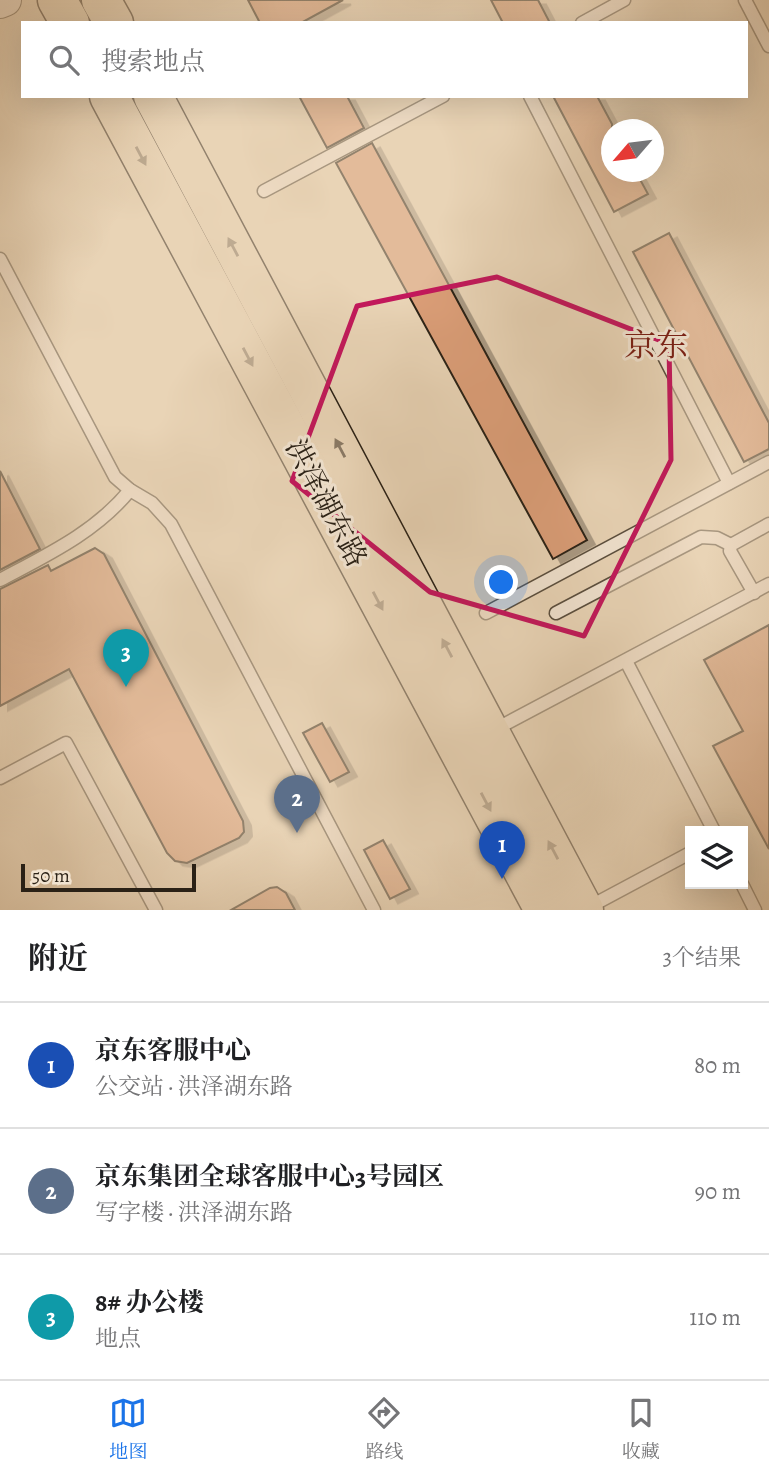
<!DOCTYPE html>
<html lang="zh">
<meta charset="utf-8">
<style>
body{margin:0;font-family:Alegreya,"Noto Serif SC",serif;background:#f6f6f6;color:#202124}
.controls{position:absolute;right:21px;bottom:21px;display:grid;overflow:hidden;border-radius:0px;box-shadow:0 7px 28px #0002}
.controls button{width:63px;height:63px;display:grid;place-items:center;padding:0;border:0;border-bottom:2px solid #e0e0e0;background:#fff;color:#202124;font:35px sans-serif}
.compass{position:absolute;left:601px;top:119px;width:63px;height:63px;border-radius:50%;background:#fff;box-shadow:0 7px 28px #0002;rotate:242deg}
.scale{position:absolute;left:21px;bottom:18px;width:175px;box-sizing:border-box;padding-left:7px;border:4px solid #2a2116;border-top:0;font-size:19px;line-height:24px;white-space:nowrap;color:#2a2116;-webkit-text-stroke:5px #f1e3d0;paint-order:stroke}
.you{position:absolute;left:502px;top:583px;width:24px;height:24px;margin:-18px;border:5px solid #fff;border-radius:50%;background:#1a73e8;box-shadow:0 0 0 10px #1a73e833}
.badge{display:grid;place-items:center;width:46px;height:46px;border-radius:50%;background:#1a73e8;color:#fff;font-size:23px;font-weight:700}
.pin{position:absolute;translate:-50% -58px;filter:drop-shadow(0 2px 4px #0008)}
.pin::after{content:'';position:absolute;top:37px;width:24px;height:21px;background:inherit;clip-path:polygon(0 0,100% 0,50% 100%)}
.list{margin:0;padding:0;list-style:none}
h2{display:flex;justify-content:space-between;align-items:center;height:91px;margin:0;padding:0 28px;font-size:30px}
h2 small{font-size:23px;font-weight:400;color:#757577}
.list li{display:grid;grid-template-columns:46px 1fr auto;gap:21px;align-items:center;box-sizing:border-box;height:126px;padding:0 28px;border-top:2px solid #e0e0e0}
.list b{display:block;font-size:26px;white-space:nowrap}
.list p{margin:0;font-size:23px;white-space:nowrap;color:#757577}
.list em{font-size:23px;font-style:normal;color:#757577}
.icon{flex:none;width:38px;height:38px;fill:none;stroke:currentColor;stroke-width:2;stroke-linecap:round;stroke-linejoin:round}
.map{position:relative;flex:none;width:769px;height:910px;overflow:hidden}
.search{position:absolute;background:#fff;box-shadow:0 7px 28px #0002;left:21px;right:21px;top:21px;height:77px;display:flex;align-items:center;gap:18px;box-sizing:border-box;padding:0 24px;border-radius:0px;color:#757577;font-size:26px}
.sheet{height:469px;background:#fff}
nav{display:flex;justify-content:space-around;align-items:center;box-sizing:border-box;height:98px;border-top:2px solid #e0e0e0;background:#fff;font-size:19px;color:#757577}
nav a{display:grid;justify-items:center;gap:4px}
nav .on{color:#1a73e8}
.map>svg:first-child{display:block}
.building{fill:#db9e78;stroke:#2a2116;stroke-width:2;filter:url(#shadow)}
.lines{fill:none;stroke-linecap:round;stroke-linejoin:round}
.service-casing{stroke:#5a4e3e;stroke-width:15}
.tertiary-casing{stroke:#5a4e3e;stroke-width:34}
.primary-casing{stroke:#2a2116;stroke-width:41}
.service{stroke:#f1e3d0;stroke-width:12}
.tertiary{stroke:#f1e3d0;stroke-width:32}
.primary{stroke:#e9d4b6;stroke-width:38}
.oneway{fill:#8a7a66}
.marked{fill:none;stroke:#c2185b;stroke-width:5;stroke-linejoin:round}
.labels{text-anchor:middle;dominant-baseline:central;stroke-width:6;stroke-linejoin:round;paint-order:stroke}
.street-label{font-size:28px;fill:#2a2116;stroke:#f1e3d0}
.quarter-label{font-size:32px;fill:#7a1f14;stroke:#f1e3d0}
</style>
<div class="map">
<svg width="769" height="910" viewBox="0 0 769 910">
<defs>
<filter id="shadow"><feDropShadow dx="8" dy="4.5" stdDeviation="0" flood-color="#0004"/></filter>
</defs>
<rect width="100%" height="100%" fill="#e9d4b6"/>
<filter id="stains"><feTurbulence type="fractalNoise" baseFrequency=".00286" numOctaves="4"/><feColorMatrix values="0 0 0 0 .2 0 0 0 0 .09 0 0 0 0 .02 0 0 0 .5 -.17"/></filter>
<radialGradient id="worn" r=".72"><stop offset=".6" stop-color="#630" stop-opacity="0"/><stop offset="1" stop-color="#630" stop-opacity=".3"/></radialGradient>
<g class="building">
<polygon points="248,0 343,0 301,23 260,23"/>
<polygon points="491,0 538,0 550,23 503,23"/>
<polygon points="299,96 347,96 364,128 327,148"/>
<polygon points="553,96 597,96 612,124 612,172 636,172 648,194 614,212"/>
<polygon points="372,143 587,540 553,559 336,163"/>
<polygon points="669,233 769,423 769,449 744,462 633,252"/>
<polygon points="0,471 40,549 0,570"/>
<polygon points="95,548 104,554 243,821 244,832 239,838 187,863 175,861 167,853 69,669 0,706 0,589 48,565 51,571"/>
<polygon points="769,625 769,849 713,746 743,731 704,660"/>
<polygon points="322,723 349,772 330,782 303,733"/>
<polygon points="383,840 410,889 390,899 364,850"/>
<polygon points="277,887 286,893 295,910 231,910 270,888"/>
</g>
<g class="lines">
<defs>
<g id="service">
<polyline points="745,0 769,46"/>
<polyline points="582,23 624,0"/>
<polyline points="530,96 729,483"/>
<polyline points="264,191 443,96"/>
<polyline points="0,259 115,477 130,490 152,503 171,524 374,910"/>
<path d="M0 580C47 555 96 532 130 490"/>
<polyline points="754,593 730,551 731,545 769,524"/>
<polyline points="486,613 769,462"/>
<polyline points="556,613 701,537 717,538 731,545"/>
<polyline points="626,661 714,831"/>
<polyline points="494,730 769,584"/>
<polyline points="0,778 66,743 156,910"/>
<polyline points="742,884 755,910"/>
<polyline points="589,907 690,853"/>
</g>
<polyline id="tertiary" points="0,2 5,0"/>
<g id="primary">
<polyline points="57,0 70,23"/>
<polyline points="101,0 114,23"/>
<polyline points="109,96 544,910"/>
<polyline points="153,96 584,910"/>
</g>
</defs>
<use href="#service" class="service-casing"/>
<use href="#tertiary" class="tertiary-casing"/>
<use href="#primary" class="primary-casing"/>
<use href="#service" class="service"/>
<use href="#tertiary" class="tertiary"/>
<use href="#primary" class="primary"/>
</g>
<defs><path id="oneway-solid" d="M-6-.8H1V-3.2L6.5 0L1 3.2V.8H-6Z" transform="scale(1.75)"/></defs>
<g class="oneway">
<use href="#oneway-solid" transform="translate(141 156) rotate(62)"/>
<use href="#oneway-solid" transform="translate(233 247) rotate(-118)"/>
<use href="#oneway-solid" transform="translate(248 357) rotate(62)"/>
<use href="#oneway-solid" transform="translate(340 448) rotate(-118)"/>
<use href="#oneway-solid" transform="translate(378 601) rotate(62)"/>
<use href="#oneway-solid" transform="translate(447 648) rotate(-118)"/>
<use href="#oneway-solid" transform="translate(486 802) rotate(62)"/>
<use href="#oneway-solid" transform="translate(553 850) rotate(-118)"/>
</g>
<path d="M0 0H769V910H0ZM497 277 669 344 671 460 584 636 430 592 292 481 357 306Z" fill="#e9d4b6" fill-opacity=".55" fill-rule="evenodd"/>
<path class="marked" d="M497 277 669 344 671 460 584 636 430 592 292 481 357 306Z"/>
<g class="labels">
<g class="street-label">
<text transform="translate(326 503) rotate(62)">洪泽湖东路</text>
</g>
<g class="quarter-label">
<text x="656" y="345">京东</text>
</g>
</g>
<rect width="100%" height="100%" filter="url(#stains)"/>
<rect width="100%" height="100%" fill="url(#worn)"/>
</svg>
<div class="controls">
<button><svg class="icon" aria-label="layers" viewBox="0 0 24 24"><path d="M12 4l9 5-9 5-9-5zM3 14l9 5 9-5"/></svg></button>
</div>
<svg class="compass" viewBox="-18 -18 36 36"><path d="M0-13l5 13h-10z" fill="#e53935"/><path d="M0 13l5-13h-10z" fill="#757577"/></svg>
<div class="scale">50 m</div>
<div class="you"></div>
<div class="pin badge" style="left:502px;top:879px;background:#1a4fb4">1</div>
<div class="pin badge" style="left:297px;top:833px;background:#5c6f8a">2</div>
<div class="pin badge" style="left:126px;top:687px;background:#0f9aa8">3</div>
<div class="search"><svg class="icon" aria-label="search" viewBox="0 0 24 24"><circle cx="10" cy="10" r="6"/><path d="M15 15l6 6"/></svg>搜索地点</div>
</div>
<section class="sheet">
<h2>附近<small>3个结果</small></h2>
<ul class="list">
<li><span class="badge" style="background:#1a4fb4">1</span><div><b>京东客服中心</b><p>公交站 · 洪泽湖东路</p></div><em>80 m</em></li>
<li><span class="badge" style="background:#5c6f8a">2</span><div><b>京东集团全球客服中心3号园区</b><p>写字楼 · 洪泽湖东路</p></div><em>90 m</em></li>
<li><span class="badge" style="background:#0f9aa8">3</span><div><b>8# 办公楼</b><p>地点</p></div><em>110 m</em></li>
</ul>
</section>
<nav>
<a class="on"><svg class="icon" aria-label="map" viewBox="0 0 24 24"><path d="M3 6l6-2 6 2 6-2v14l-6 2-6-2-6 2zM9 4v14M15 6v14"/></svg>地图</a>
<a><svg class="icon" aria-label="directions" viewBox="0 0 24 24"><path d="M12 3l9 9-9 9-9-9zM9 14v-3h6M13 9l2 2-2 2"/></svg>路线</a>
<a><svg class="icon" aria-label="saved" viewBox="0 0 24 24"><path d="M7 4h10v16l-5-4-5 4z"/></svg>收藏</a>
</nav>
